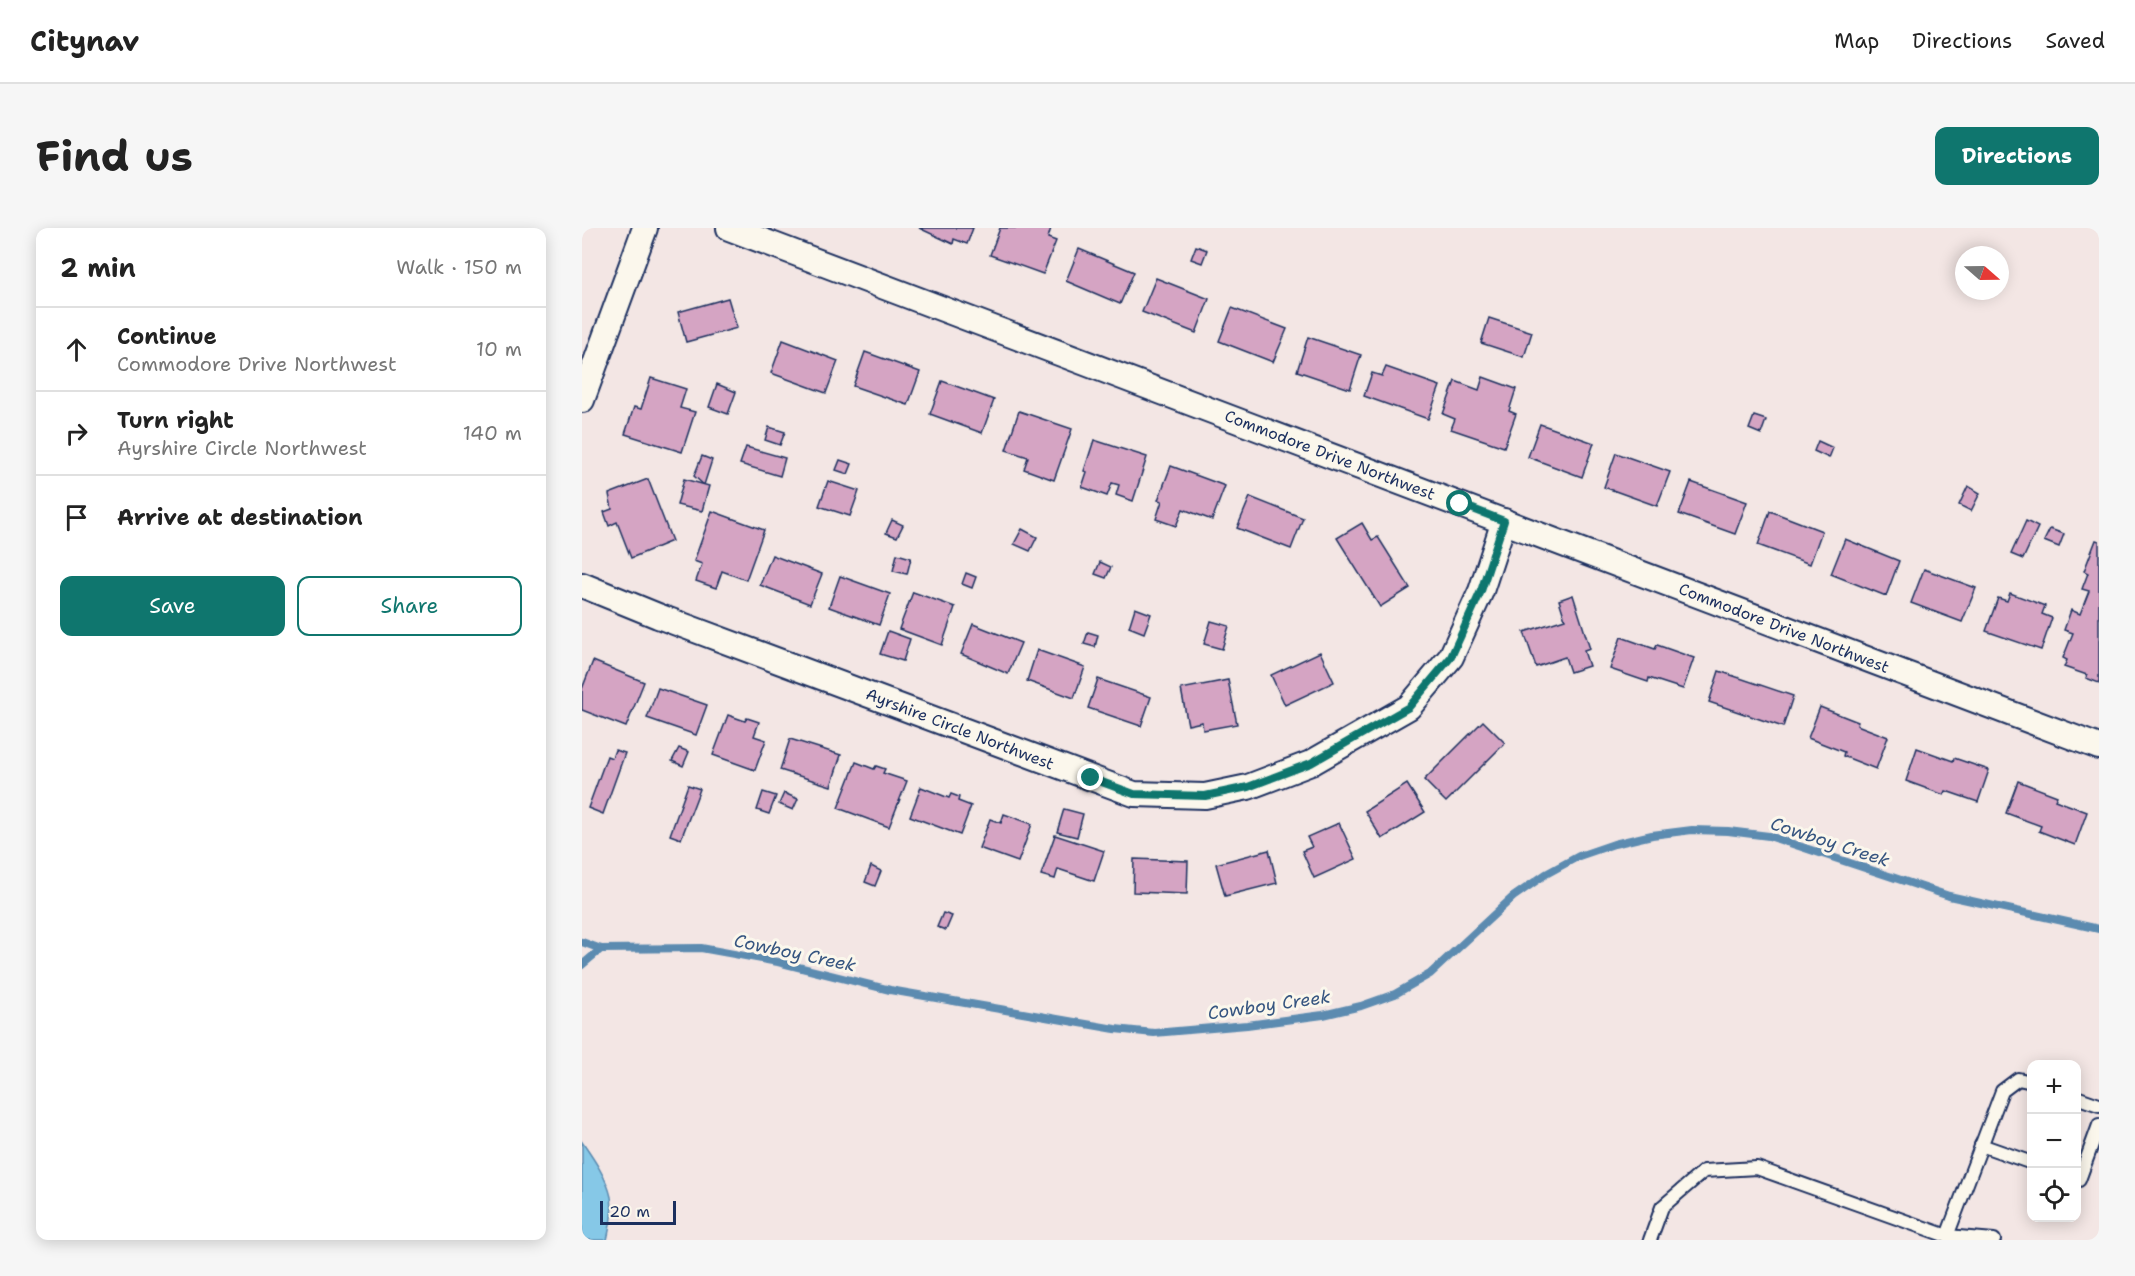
<!DOCTYPE html>
<meta charset="utf-8">
<style>
body{margin:0;font-family:"Shantell Sans",sans-serif;background:#f6f6f6;color:#222}
.controls{position:absolute;right:18px;bottom:18px;display:grid;overflow:hidden;border-radius:12px;box-shadow:0 3px 15px #0003}
.controls button{width:54px;height:54px;display:grid;place-items:center;padding:0;border:0;border-bottom:2px solid #e0e0e0;background:#fff;color:#222;font:30px sans-serif}
.compass{position:absolute;left:1373px;top:18px;width:54px;height:54px;border-radius:50%;background:#fff;box-shadow:0 3px 15px #0003;rotate:110deg}
.scale{position:absolute;left:18px;bottom:15px;width:76px;box-sizing:border-box;padding-left:6px;border:3px solid #1b2f5e;border-top:0;font-size:16px;line-height:21px;white-space:nowrap;color:#1b2f5e;-webkit-text-stroke:4px #fbf7ec;paint-order:stroke}
.stop{position:absolute;width:18px;height:18px;margin:-14px;border:4px solid #0f766e;border-radius:50%;background:#fff}
.stop.end{background:#0f766e;border-color:#fff;box-shadow:0 2px 6px #0008}
.list{margin:0;padding:0;list-style:none}
h2{display:flex;justify-content:space-between;align-items:center;height:78px;margin:0;padding:0 24px;font-size:26px}
h2 small{font-size:20px;font-weight:400;color:#767676}
.list li{display:grid;grid-template-columns:39px 1fr auto;gap:18px;align-items:center;box-sizing:border-box;height:84px;padding:0 24px;border-top:2px solid #e0e0e0}
.list b{display:block;font-size:22px;white-space:nowrap}
.list p{margin:0;font-size:20px;white-space:nowrap;color:#767676}
.list em{font-size:20px;font-style:normal;color:#767676}
.actions{display:flex;gap:12px;padding:18px 24px}
.actions a{flex:1;padding:14px 0;border:2px solid #0f766e;border-radius:12px;text-align:center;font-size:21px;color:#0f766e}
.actions .main{background:#0f766e;color:#fff}
.icon{flex:none;width:33px;height:33px;fill:none;stroke:currentColor;stroke-width:2;stroke-linecap:round;stroke-linejoin:round}
.map{position:relative;flex:none;width:1517px;height:1012px;overflow:hidden;border-radius:12px}
header{display:flex;align-items:center;gap:36px;box-sizing:border-box;height:84px;padding:0 30px;background:#fff;border-bottom:2px solid #e0e0e0}
header strong{font-size:28px}
nav{display:flex;gap:33px;margin-inline-start:auto;font-size:21px}
.intro{display:flex;align-items:center;justify-content:space-between;box-sizing:border-box;height:144px;padding:0 36px}
h1{margin:0;font-size:42px}
.button{padding:15px 27px;border-radius:12px;background:#0f766e;color:#fff;font-size:21px;font-weight:700}
main{display:flex;gap:36px;padding:0 36px}
aside{flex:1;background:#fff;border-radius:12px;box-shadow:0 3px 15px #0003}
.map>svg:first-child{display:block}
.water{fill:#86c8e7;stroke:#5b8bb0;stroke-width:1.5}
.lines{fill:none;stroke-linecap:round;stroke-linejoin:round}
.stream{stroke:#5b8bb0;stroke-width:8}
.building{fill:#d5a4c3;stroke:#1b2f5e;stroke-width:1.5}
.lane-casing{stroke:#1b2f5e;stroke-width:16}
.street-casing{stroke:#1b2f5e;stroke-width:28}
.lane{stroke:#fbf7ec;stroke-width:12}
.street{stroke:#fbf7ec;stroke-width:24}
.route{stroke:#0f766e;stroke-width:8}
.labels{text-anchor:middle;dominant-baseline:central;stroke-width:6;stroke-linejoin:round;paint-order:stroke}
.street-label{font-size:16px;fill:#1b2f5e;stroke:#fbf7ec}
.water-label{font-size:18px;font-style:italic;fill:#365580;stroke:#fbf7ec}
</style>
<header>
<strong>Citynav</strong>
<nav><a>Map</a><a>Directions</a><a>Saved</a></nav>
</header>
<div class="intro"><h1>Find us</h1><a class="button">Directions</a></div>
<main>
<aside>
<h2>2 min<small>Walk · 150 m</small></h2>
<ul class="list">
<li><svg class="icon" aria-label="ahead" viewBox="0 0 24 24"><path d="M12 20V5M6 11l6-6 6 6"/></svg><div><b>Continue</b><p>Commodore Drive Northwest</p></div><em>10 m</em></li>
<li><svg class="icon" aria-label="right" viewBox="0 0 24 24"><path d="M7 20v-9h11M14 6l5 5-5 5"/></svg><div><b>Turn right</b><p>Ayrshire Circle Northwest</p></div><em>140 m</em></li>
<li><svg class="icon" aria-label="arrive" viewBox="0 0 24 24"><path d="M6 21V4h12l-3 4 3 4H6"/></svg><div><b>Arrive at destination</b></div></li>
</ul>
<div class="actions"><a class="main">Save</a><a>Share</a></div>
</aside>
<div class="map">
<svg width="1517" height="1012" viewBox="0 0 1517 1012">
<rect width="100%" height="100%" fill="#f3e6e4"/>
<filter id="ink" filterUnits="userSpaceOnUse"><feTurbulence type="fractalNoise" baseFrequency=".0167" numOctaves="2"/><feDisplacementMap in="SourceGraphic" scale="12" xChannelSelector="R" yChannelSelector="G"/><feConvolveMatrix kernelMatrix="1 2 1 2 8 2 1 2 1" color-interpolation-filters="sRGB"/></filter>
<g filter="url(#ink)">
<path class="water" d="M0 914C11 930 25 950 29 969 31 982 28 999 25 1012H0Z"/>
<g class="lines">
<g class="stream">
<polyline points="0,714 19,721 119,720 196,734 308,762 533,801 572,805 665,797 741,787 779,778 813,766 848,746 931,669 964,646 997,628 1032,616 1070,607 1110,602 1146,603 1187,608 1367,668 1517,701"/>
<polyline points="0,737 19,721"/>
</g>
</g>
<g class="building">
<polygon points="337,0 391,0 385,16 372,11 371,16"/>
<polygon points="418,0 469,0 466,10 474,13 461,46 408,27"/>
<polygon points="614,18 625,22 620,35 609,31"/>
<polygon points="497,21 552,44 538,76 484,53"/>
<polygon points="574,50 627,71 614,105 560,84"/>
<polygon points="146,70 155,100 104,114 96,84"/>
<polygon points="650,80 705,101 691,134 637,113"/>
<polygon points="907,90 950,104 942,129 899,115"/>
<polygon points="726,109 779,127 768,161 715,143"/>
<polygon points="201,112 256,133 244,165 189,145"/>
<polygon points="283,124 338,144 326,177 271,158"/>
<polygon points="804,139 858,158 846,191 782,168 790,145 800,148"/>
<polygon points="901,149 934,161 927,183 934,186 922,219 869,201 873,191 861,186 873,153 897,162"/>
<polygon points="69,150 104,161 98,180 113,184 100,224 43,206 52,179 59,181"/>
<polygon points="360,153 412,172 400,205 348,186"/>
<polygon points="135,156 154,164 146,186 127,179"/>
<polygon points="437,183 490,201 472,252 442,241 446,229 424,222"/>
<polygon points="1172,188 1184,192 1179,206 1167,201"/>
<polygon points="958,196 1012,215 1000,249 946,229"/>
<polygon points="187,199 203,204 198,217 183,212"/>
<polygon points="512,212 565,229 551,273 534,267 537,257 530,255 525,268 500,259 505,244 502,243"/>
<polygon points="1236,213 1251,220 1247,230 1232,223"/>
<polygon points="164,219 203,230 198,248 158,236"/>
<polygon points="1034,225 1088,244 1075,278 1022,259"/>
<polygon points="120,228 130,232 122,257 112,248"/>
<polygon points="258,232 270,236 266,246 254,242"/>
<polygon points="589,238 643,258 630,292 601,281 594,298 574,291 580,273 576,272"/>
<polygon points="66,251 90,313 49,330 35,294 27,298 22,284 30,281 27,266"/>
<polygon points="102,251 127,258 120,283 95,277"/>
<polygon points="246,253 277,263 268,288 237,278"/>
<polygon points="1109,254 1165,274 1153,306 1097,286"/>
<polygon points="1386,258 1398,265 1389,283 1377,277"/>
<polygon points="668,269 721,290 709,321 655,300"/>
<polygon points="130,283 182,302 164,352 140,343 134,360 114,353 120,336 112,333"/>
<polygon points="1188,283 1240,303 1228,336 1176,317"/>
<polygon points="310,292 321,297 315,309 304,305"/>
<polygon points="1444,293 1456,299 1441,331 1429,326"/>
<polygon points="780,295 790,312 796,309 828,360 798,379 755,310"/>
<polygon points="440,301 455,309 448,323 432,316"/>
<polygon points="1468,301 1482,306 1477,319 1462,313"/>
<polygon points="1263,311 1317,333 1304,368 1249,346"/>
<polygon points="1514,312 1517,313 1517,455 1504,450 1505,447 1482,439 1485,432 1481,430 1491,405 1482,402 1489,382 1498,386 1507,363 1500,361 1506,345 1502,343"/>
<polygon points="315,326 329,330 325,346 311,343"/>
<polygon points="190,327 240,346 228,376 178,357"/>
<polygon points="518,334 529,339 524,350 513,346"/>
<polygon points="1342,341 1394,360 1380,394 1329,375"/>
<polygon points="384,345 394,349 390,360 380,356"/>
<polygon points="258,348 308,366 297,397 247,379"/>
<polygon points="331,364 373,379 360,417 317,401"/>
<polygon points="1428,365 1463,378 1460,386 1470,390 1459,422 1404,403 1416,370 1425,373"/>
<polygon points="991,367 1008,421 1002,423 1007,438 988,444 983,429 954,439 942,404 983,391 977,372"/>
<polygon points="553,380 569,386 562,405 547,399"/>
<polygon points="629,393 647,398 640,421 622,416"/>
<polygon points="391,396 439,415 426,446 379,426"/>
<polygon points="306,403 328,411 321,433 298,426"/>
<polygon points="506,404 516,407 513,419 502,416"/>
<polygon points="1039,409 1073,421 1075,417 1112,430 1101,461 1067,450 1066,454 1028,441"/>
<polygon points="455,422 503,439 492,470 445,453"/>
<polygon points="738,424 752,454 703,477 689,447"/>
<polygon points="11,433 62,454 44,499 0,482 0,461"/>
<polygon points="1137,443 1211,468 1201,499 1127,474"/>
<polygon points="516,451 569,469 559,498 506,480"/>
<polygon points="646,452 655,496 621,502 620,494 606,497 599,461"/>
<polygon points="76,460 125,477 114,507 65,490"/>
<polygon points="1238,479 1276,494 1275,497 1306,509 1294,541 1261,528 1262,524 1226,510"/>
<polygon points="146,487 163,493 165,490 177,494 172,508 184,512 173,542 131,527"/>
<polygon points="901,493 923,515 864,574 842,552"/>
<polygon points="208,511 259,527 249,558 198,542"/>
<polygon points="97,520 107,524 101,538 90,533"/>
<polygon points="1335,520 1371,533 1372,530 1407,542 1396,574 1364,563 1362,567 1324,553"/>
<polygon points="33,522 43,525 21,586 6,580 25,528 30,530"/>
<polygon points="274,534 292,541 294,538 303,541 301,545 325,553 307,599 256,580"/>
<polygon points="1436,553 1475,568 1473,572 1505,584 1493,617 1457,603 1459,598 1424,585"/>
<polygon points="825,556 843,584 800,611 783,583"/>
<polygon points="106,557 118,561 99,611 88,607"/>
<polygon points="339,559 367,570 369,566 377,569 376,573 389,578 378,607 328,588"/>
<polygon points="181,564 194,568 187,586 175,582"/>
<polygon points="202,565 216,571 211,582 197,576"/>
<polygon points="482,581 501,586 495,609 475,604"/>
<polygon points="422,586 450,596 436,634 397,620 408,591 419,595"/>
<polygon points="757,595 774,631 732,650 720,623 730,619 725,609"/>
<polygon points="473,607 522,623 512,653 476,641 473,651 459,647"/>
<polygon points="687,622 695,655 643,668 634,636"/>
<polygon points="552,631 606,633 605,666 551,664"/>
<polygon points="289,638 299,643 293,658 283,654"/>
<polygon points="361,685 370,688 364,702 355,699"/>
</g>
<g class="lines">
<defs>
<g id="lane">
<polyline points="1494,869 1517,877"/>
<polyline points="1399,917 1450,935"/>
<polyline points="1494,951 1497,952 1517,897"/>
<polyline points="1365,1008 1420,863 1436,851 1450,854"/>
<polyline points="1068,1012 1080,979 1122,943 1175,940 1365,1008 1412,1012"/>
</g>
<g id="street">
<polyline points="147,0 1517,519"/>
<polyline points="0,172 63,0"/>
<polyline points="0,357 76,388 552,566 623,568 666,559 729,535 827,479 869,429 899,363 922,293"/>
</g>
</defs>
<use href="#lane" class="lane-casing"/>
<use href="#street" class="street-casing"/>
<use href="#lane" class="lane"/>
<use href="#street" class="street"/>
</g>
</g>
<g class="lines" filter="url(#ink)">
<polyline class="route" points="509,550 552,566 623,568 666,559 729,535 827,479 869,429 899,363 922,293 878,276"/>
</g>
<g class="labels">
<g class="street-label">
<text transform="translate(748 227) rotate(21)">Commodore Drive Northwest</text>
<text transform="translate(1202 400) rotate(21)">Commodore Drive Northwest</text>
<text transform="translate(378 501) rotate(21)">Ayrshire Circle Northwest</text>
</g>
<g class="water-label">
<text transform="translate(1248 614) rotate(18)">Cowboy Creek</text>
<text transform="translate(213 725) rotate(12)">Cowboy Creek</text>
<text transform="translate(687 777) rotate(-8)">Cowboy Creek</text>
</g>
</g>
</svg>
<div class="controls">
<button>+</button>
<button>−</button>
<button><svg class="icon" aria-label="locate" viewBox="0 0 24 24"><circle cx="12" cy="12" r="6"/><path d="M12 2v4M12 18v4M2 12h4M18 12h4"/></svg></button>
</div>
<svg class="compass" viewBox="-18 -18 36 36"><path d="M0-13l5 13h-10z" fill="#e53935"/><path d="M0 13l5-13h-10z" fill="#767676"/></svg>
<div class="scale">20 m</div>
<div class="stop" style="left:878px;top:276px"></div>
<div class="stop end" style="left:509px;top:550px"></div>
</div>
</main>
